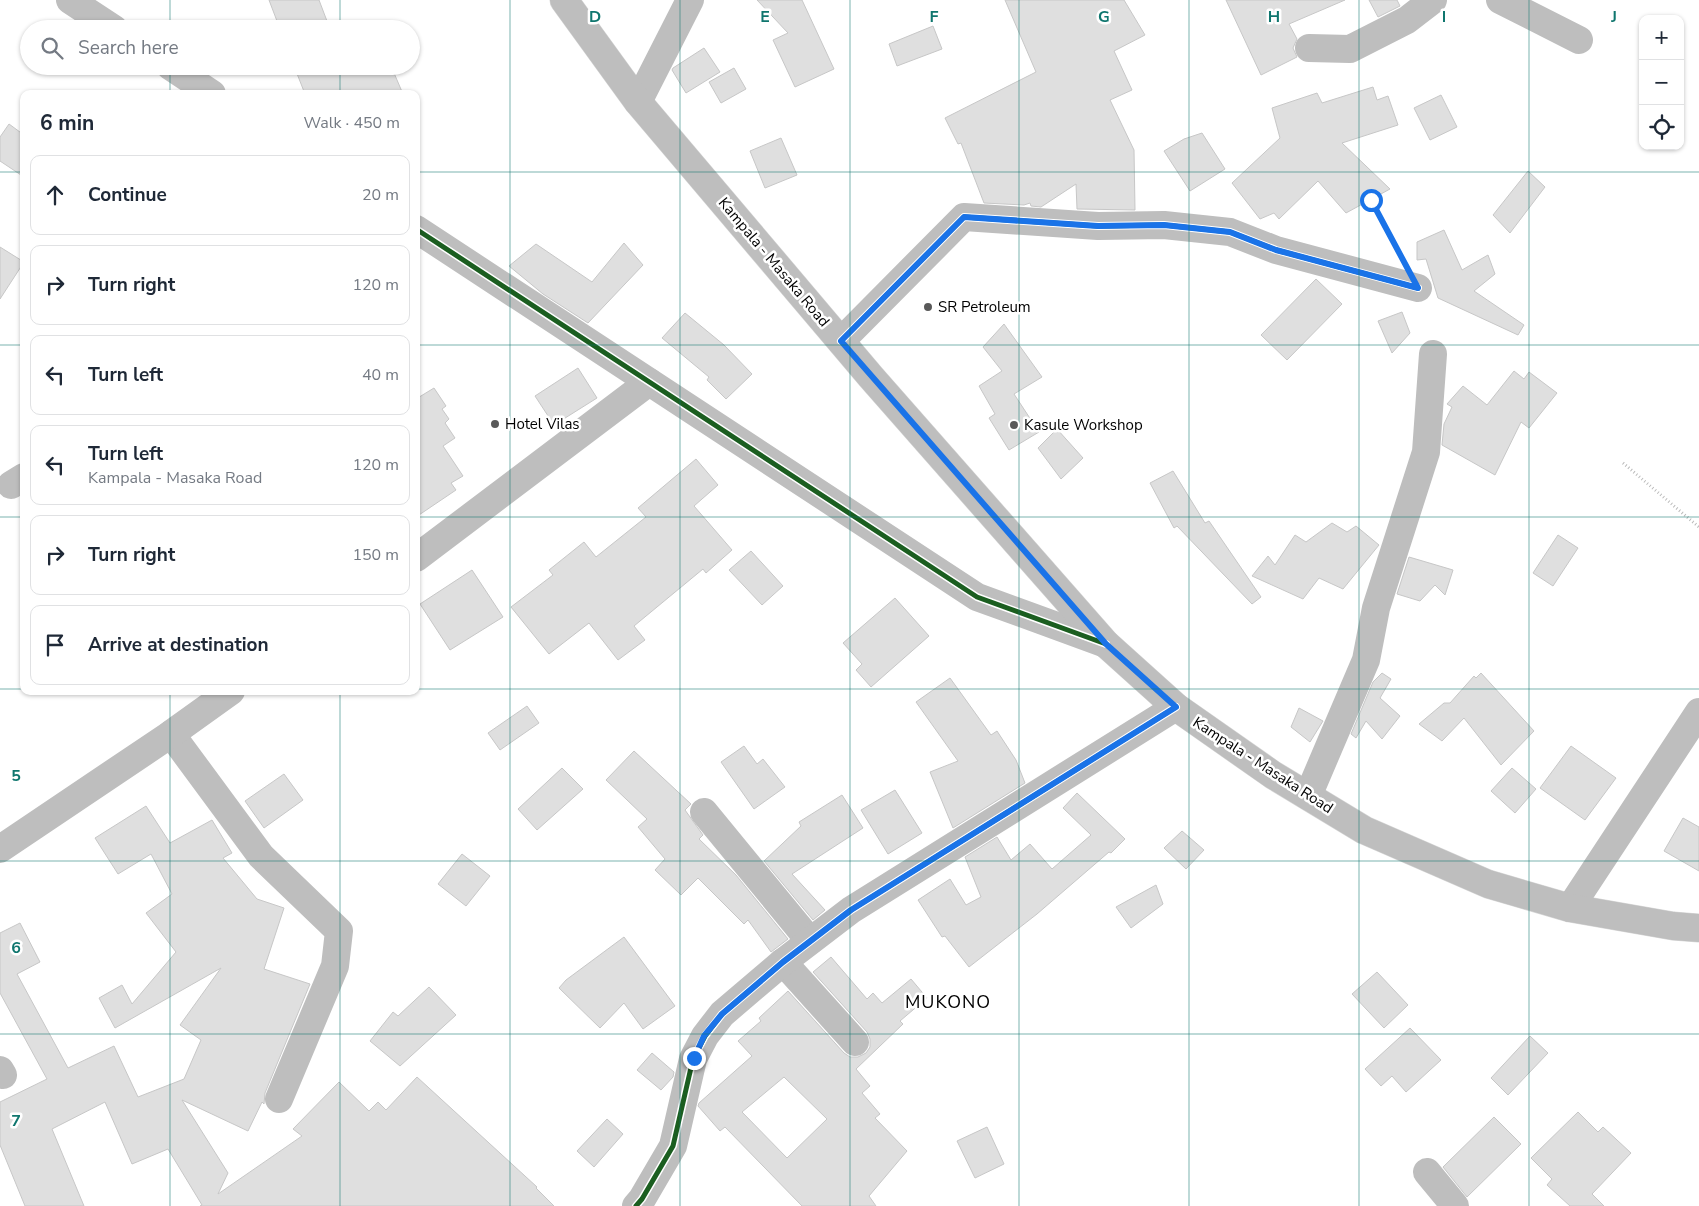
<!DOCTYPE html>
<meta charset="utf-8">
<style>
body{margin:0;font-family:"Nunito Sans",sans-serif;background:#f6f6f7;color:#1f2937}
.controls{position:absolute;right:15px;top:15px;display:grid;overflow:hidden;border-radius:10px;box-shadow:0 1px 4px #0004}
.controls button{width:45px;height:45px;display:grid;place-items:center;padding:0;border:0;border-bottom:1px solid #e0e1e3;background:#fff;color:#1f2937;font:25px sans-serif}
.stop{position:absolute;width:15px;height:15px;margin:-11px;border:4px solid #1a73e8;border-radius:50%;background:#fff}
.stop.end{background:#1a73e8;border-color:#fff;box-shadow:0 1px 5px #0008}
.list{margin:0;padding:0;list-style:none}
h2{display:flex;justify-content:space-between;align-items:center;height:65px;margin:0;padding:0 20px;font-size:21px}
h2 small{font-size:16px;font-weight:400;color:#747a83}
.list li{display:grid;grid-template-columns:32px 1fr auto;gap:15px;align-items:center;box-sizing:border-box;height:80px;margin:0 10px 10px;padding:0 10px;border:1px solid #e0e1e3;border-radius:10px}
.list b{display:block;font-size:19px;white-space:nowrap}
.list p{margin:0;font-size:16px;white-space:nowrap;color:#747a83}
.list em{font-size:16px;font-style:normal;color:#747a83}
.icon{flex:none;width:28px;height:28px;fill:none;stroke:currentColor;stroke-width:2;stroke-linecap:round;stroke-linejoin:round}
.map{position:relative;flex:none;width:1699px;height:1206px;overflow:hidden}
.search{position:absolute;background:#fff;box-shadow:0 1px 4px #0004;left:20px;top:20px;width:400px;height:55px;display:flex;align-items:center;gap:12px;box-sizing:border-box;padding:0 18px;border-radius:28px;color:#747a83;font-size:19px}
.panel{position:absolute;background:#fff;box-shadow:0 1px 4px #0004;left:20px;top:90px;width:400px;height:605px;border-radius:10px}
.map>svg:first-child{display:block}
.building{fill:#dfdfdf;stroke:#c7c7c7;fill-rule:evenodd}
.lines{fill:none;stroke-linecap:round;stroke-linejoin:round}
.major-casing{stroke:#dbdbdb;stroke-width:29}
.path{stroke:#b9b9b9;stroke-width:3;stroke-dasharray:1 2.5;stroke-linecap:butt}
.minor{stroke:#bebebe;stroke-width:28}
.major{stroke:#bebebe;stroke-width:28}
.cycleway-casing{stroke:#fff;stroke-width:8}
.cycleway{stroke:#1b5e20;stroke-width:5}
.route{stroke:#1a73e8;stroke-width:6}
.grid{fill:none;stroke:#0f766e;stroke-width:1;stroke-opacity:0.55}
.poi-dot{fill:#595959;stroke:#fff;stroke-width:2}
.labels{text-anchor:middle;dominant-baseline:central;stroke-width:5;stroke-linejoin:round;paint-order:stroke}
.street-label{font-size:15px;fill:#000;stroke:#fff}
.poi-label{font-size:15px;fill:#000;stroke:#fff;text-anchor:start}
.quarter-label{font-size:18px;letter-spacing:1px;fill:#000;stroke:#fff}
.grid-label{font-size:16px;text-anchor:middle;font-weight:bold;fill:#0f766e;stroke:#fff;stroke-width:5;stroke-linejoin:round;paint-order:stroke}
</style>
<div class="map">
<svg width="1699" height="1206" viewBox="0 0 1699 1206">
<rect width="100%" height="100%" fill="#fff"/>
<g class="building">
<polygon points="269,0 319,0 330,29 280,29"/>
<polygon points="757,0 802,0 834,69 795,87 773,40 788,33"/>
<polygon points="1005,0 1124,0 1145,35 1114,51 1132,90 1110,100 1134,150 1135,210 1077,209 1076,184 1041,207 1031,206 1030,203 1024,205 984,203 961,143 958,144 945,118 1036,72"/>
<polygon points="1226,0 1345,0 1289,24 1297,39 1293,48 1297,57 1261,75"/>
<polygon points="1369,0 1397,0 1400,6 1378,17"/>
<polygon points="933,26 942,49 897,66 889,44"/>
<polygon points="704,48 720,72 686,93 672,70 673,68"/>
<polygon points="294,66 391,66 403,94 305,94"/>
<polygon points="734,68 746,89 721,103 709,82"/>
<polygon points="1373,87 1377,100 1388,96 1398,125 1342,143 1390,189 1346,213 1318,181 1279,219 1274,213 1260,219 1232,183 1280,138 1272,108 1317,93 1322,103"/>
<polygon points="1441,95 1457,127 1430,140 1414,108"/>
<polygon points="9,124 24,135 24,177 0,161 0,137"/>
<polygon points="1202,133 1225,169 1190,191 1164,151 1184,139"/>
<polygon points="781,138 797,175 765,188 750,151"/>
<polygon points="1528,171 1545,187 1510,233 1493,215"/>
<polygon points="1444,230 1462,270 1488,255 1495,274 1474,291 1524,325 1518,335 1438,298 1426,259 1417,260 1417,242"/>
<polygon points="624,243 643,265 588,323 543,294 509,266 536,244 592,282"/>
<polygon points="0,247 24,262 0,299"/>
<polygon points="1316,279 1342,304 1287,360 1261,335"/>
<polygon points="1402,312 1410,333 1392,353 1378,321"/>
<polygon points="685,313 724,345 752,374 726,399 707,380 709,377 662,338"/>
<polygon points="1004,324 1042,377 1014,394 1039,432 1009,450 989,418 995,414 979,386 1002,371 983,347"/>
<polygon points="578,368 597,398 554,425 535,396"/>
<polygon points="1514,371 1524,379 1529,372 1557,393 1529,428 1521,422 1495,475 1442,445 1444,424 1452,407 1447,404 1463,386 1487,405"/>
<polygon points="434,388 446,406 442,409 449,419 445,423 455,438 443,446 463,476 451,483 456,490 416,517 416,399"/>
<polygon points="1057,429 1083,458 1061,479 1038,448"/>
<polygon points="696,459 718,485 694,506 732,550 706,573 703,569 634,626 645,640 618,660 589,623 549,654 511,607 553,575 549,570 584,542 596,557 646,517 638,508"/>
<polygon points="1173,471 1205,523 1209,521 1261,597 1252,604 1177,526 1174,528 1150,483"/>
<polygon points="1332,523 1347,532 1356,526 1379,545 1343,589 1319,578 1303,599 1252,576 1268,556 1275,565 1295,535 1306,542"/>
<polygon points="1558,535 1578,548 1553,586 1533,573"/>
<polygon points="751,551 783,586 762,605 729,570"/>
<polygon points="1409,557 1453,570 1445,595 1435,585 1420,601 1397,594"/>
<polygon points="472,570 503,617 450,650 420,604"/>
<polygon points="895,598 929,636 871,687 856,670 862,664 843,643"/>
<polygon points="1382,673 1391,679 1380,698 1400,716 1382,739 1366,721 1356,738 1351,734 1373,682"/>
<polygon points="1481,673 1534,731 1501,765 1464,718 1442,741 1419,724 1444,703 1450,703 1474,676 1476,678"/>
<polygon points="950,678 991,735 997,731 1016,760 1025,783 953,828 930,772 958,761 916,702"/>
<polygon points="527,706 539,723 500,750 488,733"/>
<polygon points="1299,708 1323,721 1310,742 1291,727"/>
<polygon points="744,746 757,764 763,759 785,787 754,809 721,762"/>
<polygon points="1571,746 1616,778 1585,820 1540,788"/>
<polygon points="634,751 691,804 685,810 703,835 699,839 736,875 788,939 771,952 748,920 744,924 698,878 681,895 655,870 665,859 638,827 647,819 606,780"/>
<polygon points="562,768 583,789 537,830 518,809"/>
<polygon points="1512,768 1536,789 1515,813 1491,791"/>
<polygon points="284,774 303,800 264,828 245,801"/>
<polygon points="895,790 922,833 888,854 861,810"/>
<polygon points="1077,793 1125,839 1111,853 1109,852 1037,914 969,967 945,936 942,937 918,900 950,879 966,905 981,897 965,857 997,837 1011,860 1030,844 1052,869 1091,835 1063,808"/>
<polygon points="842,795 863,828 792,874 825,910 813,920 764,861 801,826 799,822"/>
<polygon points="146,806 170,843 212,820 232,853 223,858 257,899 284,908 264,969 310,984 265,1093 264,1104 262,1102 248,1131 182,1100 228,1173 218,1194 302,1136 293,1129 339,1082 369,1111 378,1102 386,1110 417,1077 537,1187 536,1188 554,1206 200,1206 202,1205 168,1149 132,1164 105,1102 52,1129 84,1206 25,1206 0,1145 0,1102 47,1079 0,993 0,933 20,923 40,962 17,974 68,1068 114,1046 138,1097 184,1079 201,1040 180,1025 221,968 115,1028 99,998 122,985 132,1004 176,952 146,913 172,894 151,854 118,874 95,838"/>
<polygon points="1683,818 1699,827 1699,871 1664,851"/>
<polygon points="1182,831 1204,850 1186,869 1164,848"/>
<polygon points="462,854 490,876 466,906 438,884"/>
<polygon points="1156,885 1163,904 1131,928 1116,907"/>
<polygon points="624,937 675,1006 643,1029 624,1003 600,1028 559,988 566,980"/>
<path d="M831 957 867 999 873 993 882 1003 911 979 927 998 900 1021 903 1024 856 1069 870 1086 862 1093 880 1114 875 1118 907 1151 869 1196 876 1206H802L725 1127 720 1131 698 1106 699 1103 752 1056 738 1041 761 1021 759 1018 788 991 844 1053 850 1057H858L866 1053 870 1047V1039L867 1032 813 972ZM784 1077 827 1119 787 1158 742 1112Z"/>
<polygon points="1377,972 1408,1005 1384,1028 1352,994"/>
<polygon points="429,987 456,1015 400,1066 370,1041 393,1012 398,1016"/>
<polygon points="1410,1028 1441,1060 1406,1092 1392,1076 1381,1086 1365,1069"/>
<polygon points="1530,1036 1548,1053 1508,1095 1491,1078"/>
<polygon points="652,1053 674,1072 673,1077 661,1090 637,1070"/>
<polygon points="1578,1112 1598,1132 1603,1127 1631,1153 1592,1194 1604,1206 1570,1206 1547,1185 1552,1179 1531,1158"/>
<polygon points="1494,1117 1521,1144 1467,1197 1443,1167"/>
<polygon points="607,1119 623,1134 594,1167 577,1151"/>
<polygon points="987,1127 1004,1164 975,1178 957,1141"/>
</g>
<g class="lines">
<defs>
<polyline id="major" points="564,0 638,102 871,377 1106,644 1176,707 1273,775 1364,830 1488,884 1570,908 1673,926 1699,928"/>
</defs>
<use href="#major" class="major-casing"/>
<g class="path">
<polyline points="1371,200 1401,255"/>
<polyline points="1623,463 1699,527"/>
</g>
<g class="minor">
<polyline points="70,0 114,29"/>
<polyline points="1500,0 1579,40"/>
<polyline points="1309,48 1350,49 1407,20 1433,0"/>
<polyline points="170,66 212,94"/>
<polyline points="638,102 690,0"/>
<polyline points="416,229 977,597 1106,644"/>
<polyline points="841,341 964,217 1098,226 1164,225 1230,232 1276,250 1418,288"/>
<polyline points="11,485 24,477"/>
<polyline points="416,558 649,382"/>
<polyline points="171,734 261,856 339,931 335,966 279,1099"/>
<polyline points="1308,796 1366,660 1376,608 1426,452 1433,354"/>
<polyline points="704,812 810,941"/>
<polyline points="0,849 171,734 231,691"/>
<polyline points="1570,908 1699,712"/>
<polyline points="783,962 855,1042"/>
<polyline points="0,1070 3,1075"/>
<polyline points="1427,1172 1455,1206"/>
<polyline points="636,1206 642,1199 673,1146 693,1059 705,1036 722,1014 783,962 851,910 1176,707"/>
</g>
<use href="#major" class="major"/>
<defs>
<g id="cycleway">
<polyline points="416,229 977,597 1106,644"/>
<polyline points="841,341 964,217 1098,226 1164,225 1230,232 1276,250 1418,288"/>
<polyline points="636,1206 642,1199 673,1146 693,1059 705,1036 722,1014 783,962 851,910 1176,707"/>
</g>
</defs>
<use href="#cycleway" class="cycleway-casing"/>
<use href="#cycleway" class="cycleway"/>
</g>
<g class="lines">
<polyline class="route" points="694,1058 704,1036 722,1014 783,962 851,910 1176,707 1106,644 841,341 964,217 1098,226 1164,225 1230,232 1276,250 1418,288 1371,200"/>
</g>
<path class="grid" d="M170 0V29M340 0V29M510 0V1206M680 0V1206M850 0V1206M1019 0V1206M1189 0V1206M1359 0V1206M1529 0V1206M170 66V94M340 66V94M0 172H24M416 172H1699M0 345H24M416 345H1699M0 517H24M416 517H1699M0 689H24M416 689H1699M170 691V1206M340 691V1206M0 861H1699M0 1034H1699"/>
<g class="poi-dot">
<circle cx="928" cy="307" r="5"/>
<circle cx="495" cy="424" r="5"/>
<circle cx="1014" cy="425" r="5"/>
</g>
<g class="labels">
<g class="street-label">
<text transform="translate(774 262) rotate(50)">Kampala - Masaka Road</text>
<text transform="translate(1263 765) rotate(33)">Kampala - Masaka Road</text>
</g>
<g class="poi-label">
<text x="938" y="307">SR Petroleum</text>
<text x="505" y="424">Hotel Vilas</text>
<text x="1024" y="425">Kasule Workshop</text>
</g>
<g class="quarter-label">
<text x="948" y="1002">MUKONO</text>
</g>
</g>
<g class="grid-label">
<text x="595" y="22">D</text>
<text x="765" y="22">E</text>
<text x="934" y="22">F</text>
<text x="1104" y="22">G</text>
<text x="1274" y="22">H</text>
<text x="1444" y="22">I</text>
<text x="1614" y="22">J</text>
<text x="16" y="781">5</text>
<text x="16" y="953">6</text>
<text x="16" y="1126">7</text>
</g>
</svg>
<div class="controls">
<button>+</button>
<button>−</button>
<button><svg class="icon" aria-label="locate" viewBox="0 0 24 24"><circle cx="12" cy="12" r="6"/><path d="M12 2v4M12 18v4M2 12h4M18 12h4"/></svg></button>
</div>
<div class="stop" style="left:1371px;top:200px"></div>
<div class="stop end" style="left:694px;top:1058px"></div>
<div class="search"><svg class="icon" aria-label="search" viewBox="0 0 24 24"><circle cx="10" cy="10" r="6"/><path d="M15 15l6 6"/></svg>Search here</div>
<section class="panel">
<h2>6 min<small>Walk · 450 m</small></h2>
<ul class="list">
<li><svg class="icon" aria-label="ahead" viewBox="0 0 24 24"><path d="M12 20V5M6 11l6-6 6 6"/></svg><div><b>Continue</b></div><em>20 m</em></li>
<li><svg class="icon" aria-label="right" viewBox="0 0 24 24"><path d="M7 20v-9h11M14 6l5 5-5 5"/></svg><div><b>Turn right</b></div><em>120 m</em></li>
<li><svg class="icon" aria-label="left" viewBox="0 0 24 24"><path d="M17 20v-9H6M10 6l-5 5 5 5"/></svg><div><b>Turn left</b></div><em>40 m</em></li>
<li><svg class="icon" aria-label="left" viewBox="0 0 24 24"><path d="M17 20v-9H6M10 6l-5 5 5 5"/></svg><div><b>Turn left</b><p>Kampala - Masaka Road</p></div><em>120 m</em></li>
<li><svg class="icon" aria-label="right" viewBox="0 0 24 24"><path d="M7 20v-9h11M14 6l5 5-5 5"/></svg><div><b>Turn right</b></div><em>150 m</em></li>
<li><svg class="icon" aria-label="arrive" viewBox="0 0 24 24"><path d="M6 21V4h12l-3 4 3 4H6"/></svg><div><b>Arrive at destination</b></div></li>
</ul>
</section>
</div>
